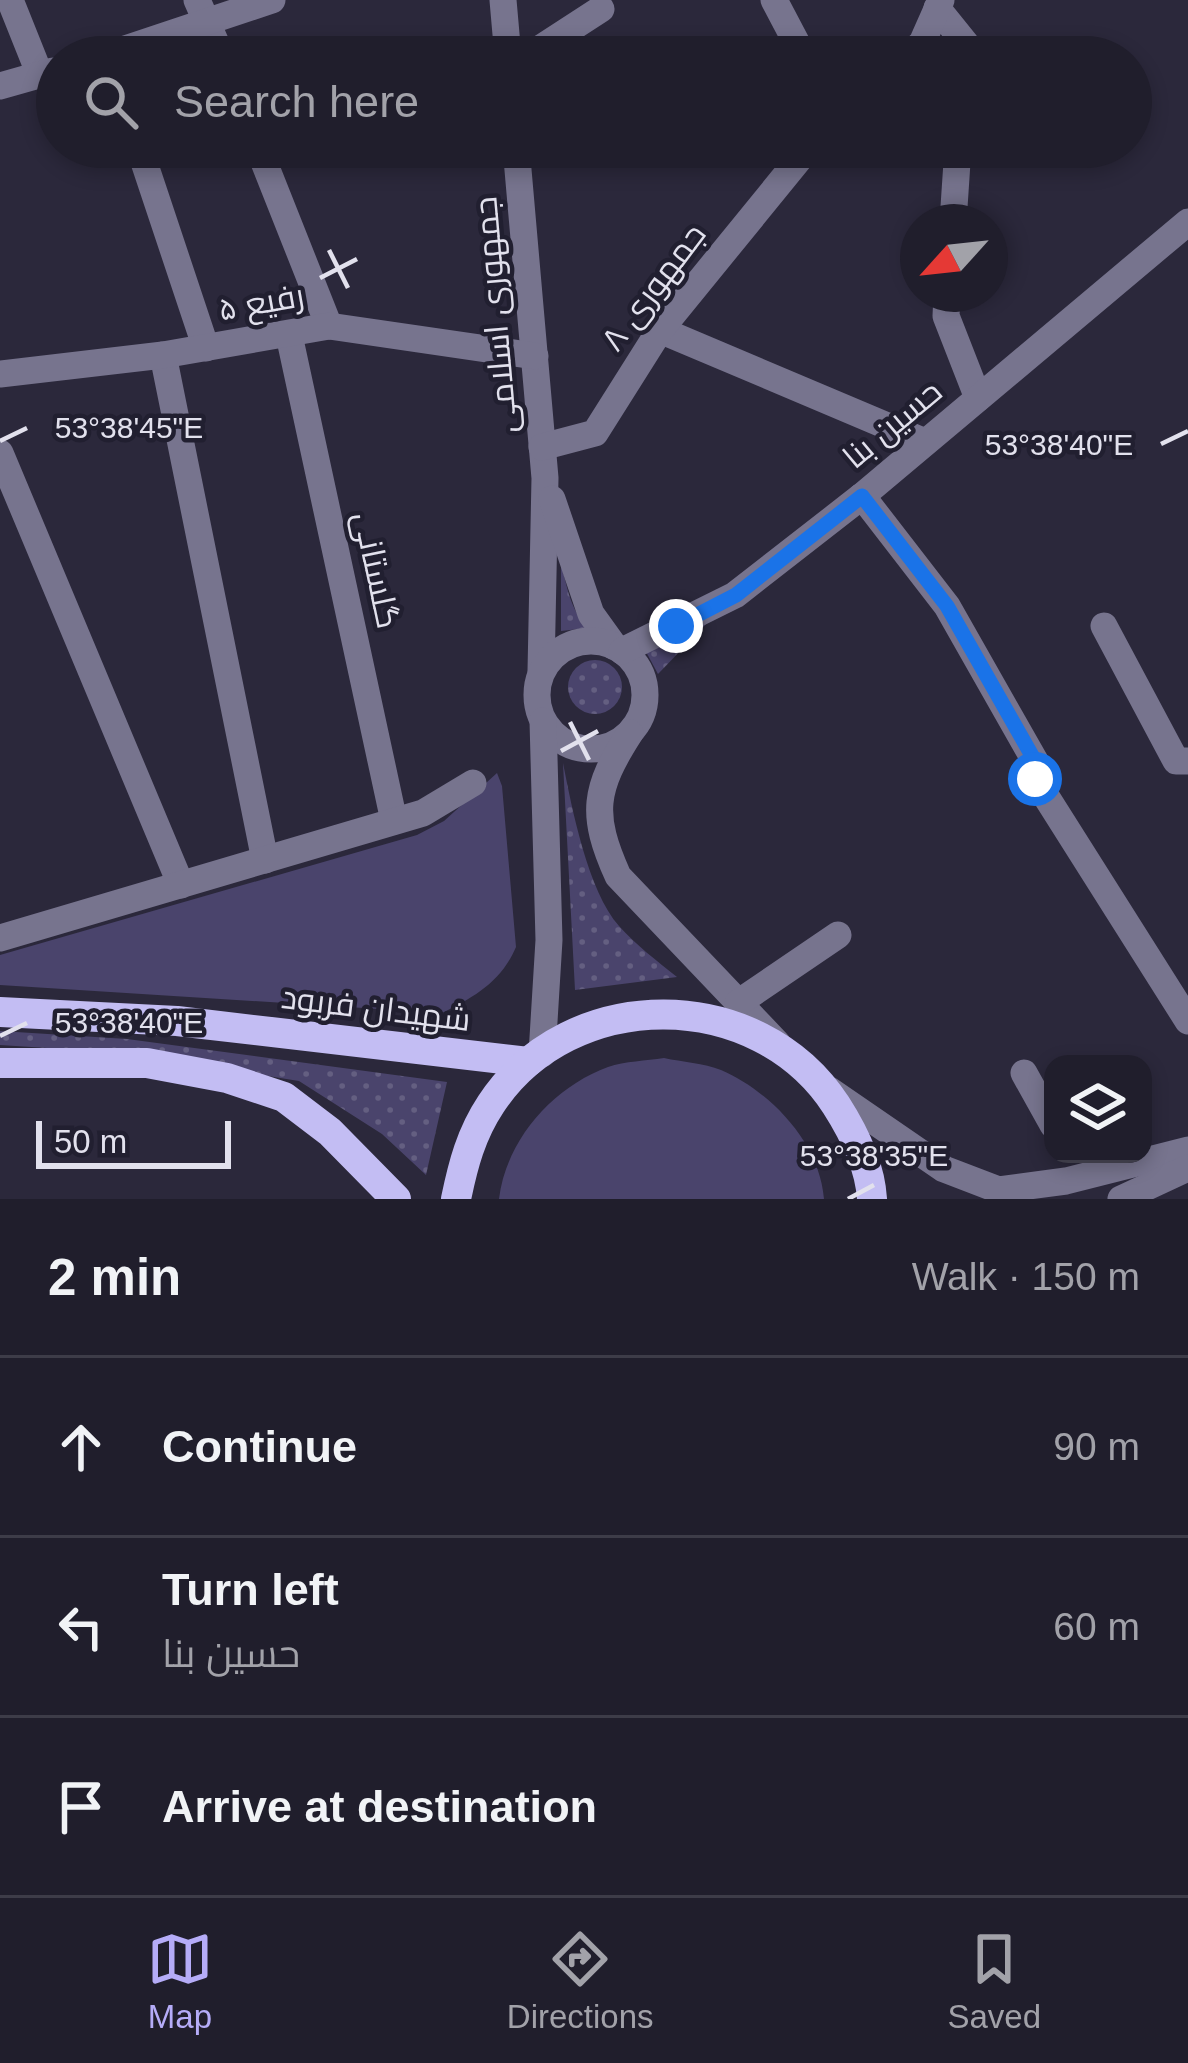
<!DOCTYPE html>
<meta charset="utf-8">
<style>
body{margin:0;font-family:Arial,Cairo,sans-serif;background:#282734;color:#f1f3f6}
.controls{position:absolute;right:36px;bottom:36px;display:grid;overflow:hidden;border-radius:24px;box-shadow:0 6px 18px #0003}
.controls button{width:108px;height:108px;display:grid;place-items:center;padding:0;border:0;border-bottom:3px solid #3d3c48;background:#201e2c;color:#f1f3f6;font:60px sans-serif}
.compass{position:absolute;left:900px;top:204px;width:108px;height:108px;border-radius:50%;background:#201e2c;box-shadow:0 6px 18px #0003;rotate:243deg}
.scale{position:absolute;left:36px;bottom:30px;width:195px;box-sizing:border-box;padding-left:12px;border:6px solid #e2e1ed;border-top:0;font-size:33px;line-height:42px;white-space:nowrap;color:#e2e1ed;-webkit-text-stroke:9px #211f30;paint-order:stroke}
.stop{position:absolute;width:36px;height:36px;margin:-27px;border:9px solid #1a73e8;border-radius:50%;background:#fff}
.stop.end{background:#1a73e8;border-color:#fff;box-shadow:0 3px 12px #0008}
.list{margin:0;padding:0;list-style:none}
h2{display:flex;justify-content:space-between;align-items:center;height:156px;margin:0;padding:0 48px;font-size:51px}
h2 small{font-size:39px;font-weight:400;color:#a2a2a9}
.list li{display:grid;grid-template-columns:78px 1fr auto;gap:36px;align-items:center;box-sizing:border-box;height:180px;padding:0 48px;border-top:3px solid #3d3c48}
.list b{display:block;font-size:45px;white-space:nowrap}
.list p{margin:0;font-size:39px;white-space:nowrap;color:#a2a2a9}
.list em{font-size:39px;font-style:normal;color:#a2a2a9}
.icon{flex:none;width:66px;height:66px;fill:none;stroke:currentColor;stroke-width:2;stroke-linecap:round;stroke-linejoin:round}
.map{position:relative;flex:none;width:1188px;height:1199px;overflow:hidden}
.search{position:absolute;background:#201e2c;box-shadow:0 6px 18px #0003;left:36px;right:36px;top:36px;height:132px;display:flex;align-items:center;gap:30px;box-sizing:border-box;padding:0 42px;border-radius:66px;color:#a2a2a9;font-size:45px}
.sheet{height:696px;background:#201e2c}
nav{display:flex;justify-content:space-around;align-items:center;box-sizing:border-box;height:168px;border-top:3px solid #3d3c48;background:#201e2c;font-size:33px;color:#a2a2a9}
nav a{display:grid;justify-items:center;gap:6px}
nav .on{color:#b5acf8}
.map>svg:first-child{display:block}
.grass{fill:url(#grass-dots)}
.green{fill:#4a446c}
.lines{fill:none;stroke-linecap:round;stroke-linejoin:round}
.minor{stroke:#77748e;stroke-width:27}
.major{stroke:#c3bdf3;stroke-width:30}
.route{stroke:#1a73e8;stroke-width:15}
.ticks{fill:none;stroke:#e2e1ed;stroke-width:4.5}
.labels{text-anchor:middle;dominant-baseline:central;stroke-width:9;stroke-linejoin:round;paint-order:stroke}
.street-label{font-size:33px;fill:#e2e1ed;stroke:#211f30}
.ticks-label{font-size:30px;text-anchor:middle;fill:#e2e1ed;stroke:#211f30;stroke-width:9;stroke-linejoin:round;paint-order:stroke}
</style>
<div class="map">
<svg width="1188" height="1199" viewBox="0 0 1188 1199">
<defs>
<pattern id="grass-dots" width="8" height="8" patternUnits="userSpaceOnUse" patternTransform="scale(3)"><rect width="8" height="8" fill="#4a446c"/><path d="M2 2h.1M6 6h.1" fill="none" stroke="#645f81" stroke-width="1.8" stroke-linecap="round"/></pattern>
</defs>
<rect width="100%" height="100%" fill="#2b283b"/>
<g class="grass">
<path d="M561 563C567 586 570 610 588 628L561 631Z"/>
<polygon points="710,620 658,674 644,648"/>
<circle cx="595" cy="687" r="27"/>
<path d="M563 763C572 809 588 891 619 926 636 945 657 961 677 977L575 990Z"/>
<polygon points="0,1031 127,1039 447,1082 426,1175 382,1134 299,1081 126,1053 0,1045"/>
</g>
<g class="green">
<path d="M497 773 502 786 516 947C501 982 474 997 442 1013L0 985V955L417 835 444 821Z"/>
<path d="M664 1058C682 1062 704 1063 721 1070 770 1091 820 1143 824 1199H499C506 1140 553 1087 608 1067 625 1061 646 1061 664 1058Z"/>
</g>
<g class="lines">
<g class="minor">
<polyline points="10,0 40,75"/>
<polyline points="197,0 222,57"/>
<polyline points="503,0 508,57"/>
<polyline points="774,0 804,57"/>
<polyline points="937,8 966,44 965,57"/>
<polyline points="101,57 272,0"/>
<polyline points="527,57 601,9"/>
<polyline points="906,57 922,43 941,0"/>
<polyline points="0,86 53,71"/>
<polyline points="139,147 206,348"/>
<polyline points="258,147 329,326"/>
<polyline points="516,147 545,478 541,671"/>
<polyline points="953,222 958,147"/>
<polyline points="947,294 946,316 978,398"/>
<polyline points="660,330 925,442"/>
<polyline points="289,335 394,821"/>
<polyline points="163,355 265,860"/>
<polyline points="0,374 163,355 329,326 535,356"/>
<polyline points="542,447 595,433 660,330 809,147"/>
<polyline points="0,453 181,885"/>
<polyline points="862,496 947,606 1035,761 1035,779 1188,1021"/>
<polyline points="552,499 591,614 614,646"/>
<polyline points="1104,626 1176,761 1188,761"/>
<circle cx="591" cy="695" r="54"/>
<polyline points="622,651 735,595 862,496 1188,222"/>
<path d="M630 733C594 789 590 814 618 876L777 1043"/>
<polyline points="0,938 423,813 473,783"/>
<polyline points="738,1003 838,935"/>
<polyline points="542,1054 549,940 543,721"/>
<polyline points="1024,1073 1053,1125"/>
<polyline points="829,1090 944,1169 999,1190 1066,1181 1188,1150"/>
<polyline points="1121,1199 1188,1168"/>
</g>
<g class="major">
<polyline points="0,1012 177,1021 528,1062"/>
<polyline points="0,1063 147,1063 227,1078 284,1097 330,1132 396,1199"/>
<path d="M456 1199C463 1165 471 1134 491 1104 570 984 758 985 836 1105 854 1133 870 1165 872 1199"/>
</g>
</g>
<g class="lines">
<polyline class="route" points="676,626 736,595 862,496 947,606 1035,761 1035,779"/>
</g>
<path class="ticks" d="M329 250 348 288M320 278 357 259M0 441 27 428M1161 444 1188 431M570 722 589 760M561 751 598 731M0 1036 27 1023M848 1199 874 1185"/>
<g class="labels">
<g class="street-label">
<text transform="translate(653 287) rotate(-53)">جمهوری ۸</text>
<text transform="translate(261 302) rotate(-10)">رفیع ۵</text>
<text transform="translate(495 315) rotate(-95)">جمهوری اسلامی</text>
<text transform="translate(892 424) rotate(-40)">حسین بنا</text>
<text transform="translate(377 570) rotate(78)">گلستانی</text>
<text transform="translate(376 1008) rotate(7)">شهيدان فربود</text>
</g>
</g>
<g class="ticks-label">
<text x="129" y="438">53°38'45"E</text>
<text x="1059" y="455">53°38'40"E</text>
<text x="129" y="1033">53°38'40"E</text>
<text x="874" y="1166">53°38'35"E</text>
</g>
</svg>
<div class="controls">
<button><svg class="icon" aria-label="layers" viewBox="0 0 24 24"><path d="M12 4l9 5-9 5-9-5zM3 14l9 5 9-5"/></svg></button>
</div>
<svg class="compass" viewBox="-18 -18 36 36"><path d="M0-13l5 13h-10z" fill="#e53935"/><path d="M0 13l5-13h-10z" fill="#a2a2a9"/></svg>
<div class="scale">50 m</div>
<div class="stop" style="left:1035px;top:779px"></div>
<div class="stop end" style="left:676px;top:626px"></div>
<div class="search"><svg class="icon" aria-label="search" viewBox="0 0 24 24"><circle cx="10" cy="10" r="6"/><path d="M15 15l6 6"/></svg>Search here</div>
</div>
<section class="sheet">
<h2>2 min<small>Walk · 150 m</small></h2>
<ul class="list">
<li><svg class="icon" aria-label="ahead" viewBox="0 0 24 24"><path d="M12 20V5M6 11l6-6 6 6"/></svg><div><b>Continue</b></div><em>90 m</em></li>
<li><svg class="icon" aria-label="left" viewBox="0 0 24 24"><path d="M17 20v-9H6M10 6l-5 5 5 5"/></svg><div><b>Turn left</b><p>حسین بنا</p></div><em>60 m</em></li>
<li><svg class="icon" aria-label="arrive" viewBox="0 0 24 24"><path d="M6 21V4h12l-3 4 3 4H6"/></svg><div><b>Arrive at destination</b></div></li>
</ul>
</section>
<nav>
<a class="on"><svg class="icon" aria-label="map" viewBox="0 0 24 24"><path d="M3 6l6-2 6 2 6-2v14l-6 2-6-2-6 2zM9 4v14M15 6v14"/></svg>Map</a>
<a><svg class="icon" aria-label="directions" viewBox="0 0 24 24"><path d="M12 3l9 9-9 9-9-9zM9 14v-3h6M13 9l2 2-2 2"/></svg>Directions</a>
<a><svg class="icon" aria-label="saved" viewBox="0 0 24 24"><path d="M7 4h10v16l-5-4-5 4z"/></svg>Saved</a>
</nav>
